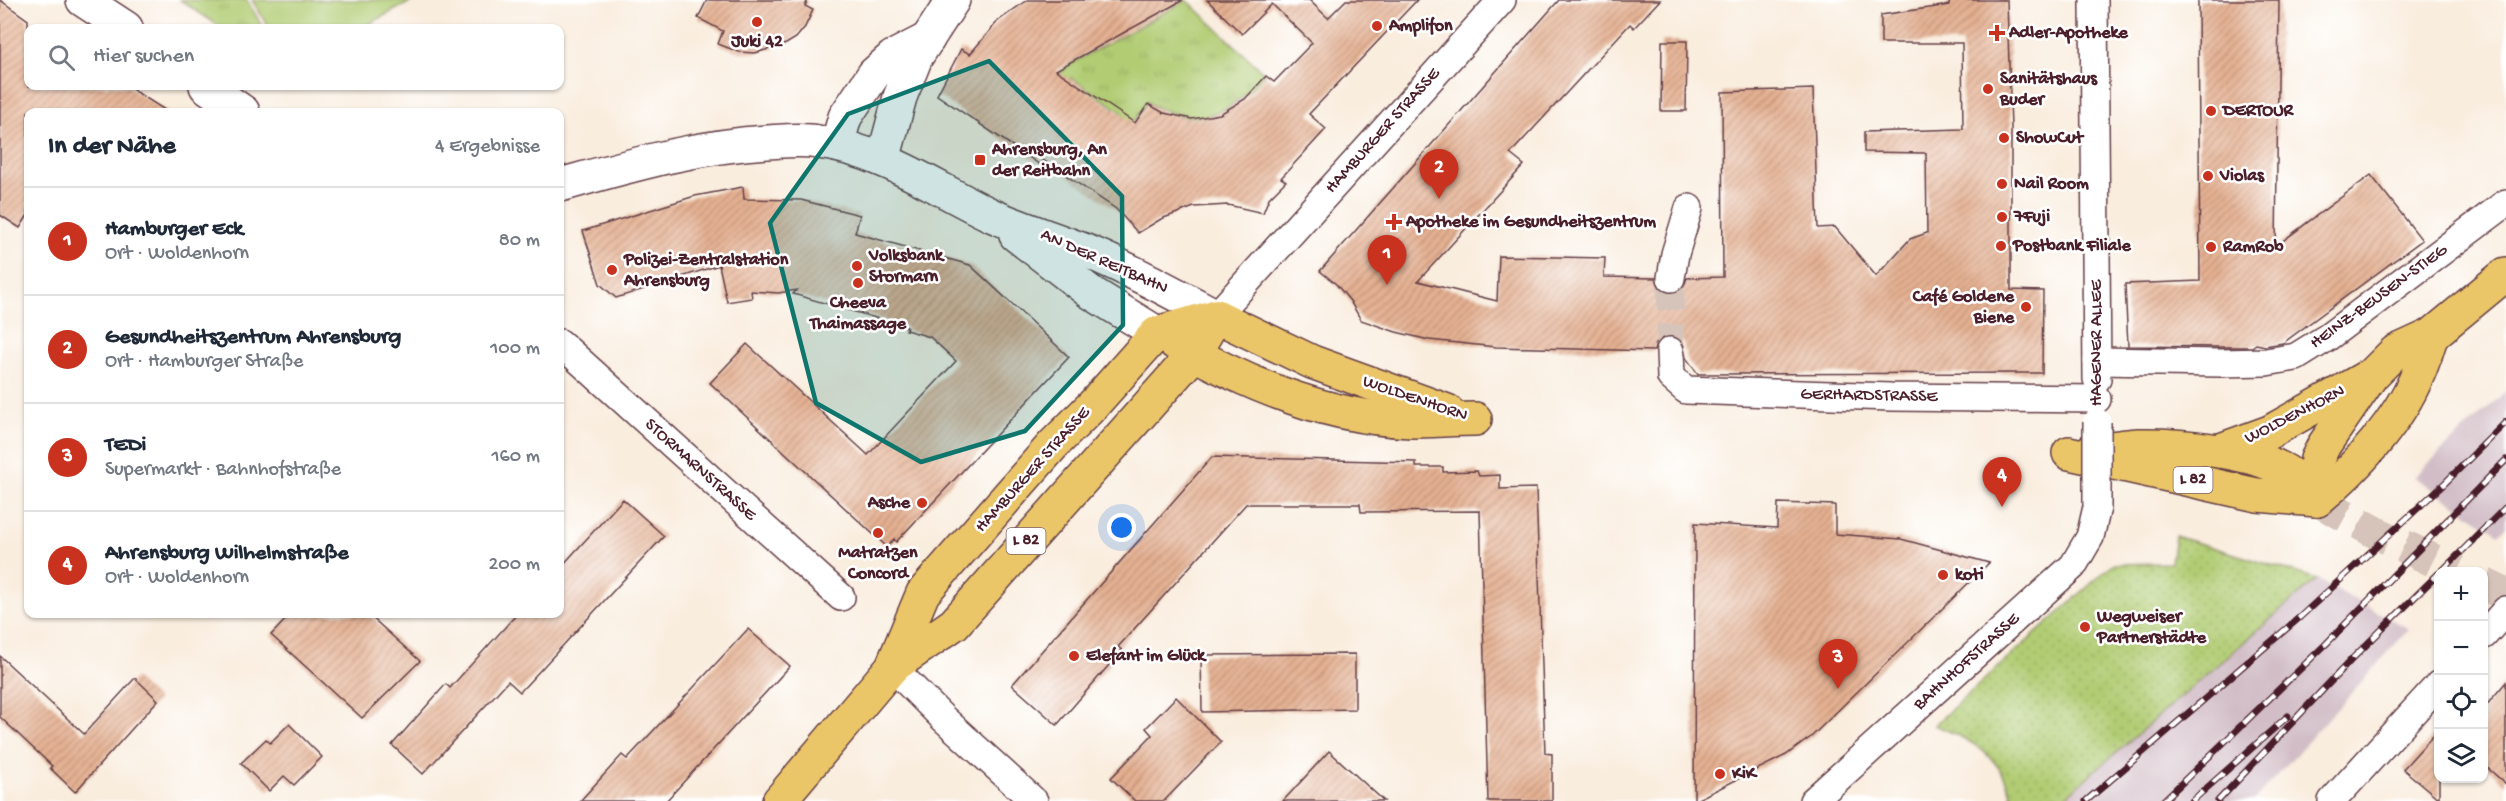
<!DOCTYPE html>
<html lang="de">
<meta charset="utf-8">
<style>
body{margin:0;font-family:"Gochi Hand",sans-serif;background:#f2f2f3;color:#1f2937}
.controls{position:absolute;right:18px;bottom:18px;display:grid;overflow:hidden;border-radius:12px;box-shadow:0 2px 4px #0004}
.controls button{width:54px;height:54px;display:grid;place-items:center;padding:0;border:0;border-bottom:2px solid #e0e1e3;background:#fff;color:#1f2937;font:30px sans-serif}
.you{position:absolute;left:1122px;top:528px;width:21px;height:21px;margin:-15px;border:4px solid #fff;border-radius:50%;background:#1a73e8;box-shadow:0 0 0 9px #1a73e833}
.badge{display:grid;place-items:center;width:39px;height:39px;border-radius:50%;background:#c8321e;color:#fff;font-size:20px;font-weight:700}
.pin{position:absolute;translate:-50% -50px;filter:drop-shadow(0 2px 3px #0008)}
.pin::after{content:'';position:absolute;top:32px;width:21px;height:18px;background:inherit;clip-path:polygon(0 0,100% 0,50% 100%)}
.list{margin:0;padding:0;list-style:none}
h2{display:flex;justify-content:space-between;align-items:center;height:78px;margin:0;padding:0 24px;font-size:26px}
h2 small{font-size:20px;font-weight:400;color:#747a83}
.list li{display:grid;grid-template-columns:39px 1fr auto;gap:18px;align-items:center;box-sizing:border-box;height:108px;padding:0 24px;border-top:2px solid #e0e1e3}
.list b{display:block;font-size:22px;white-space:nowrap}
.list p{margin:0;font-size:20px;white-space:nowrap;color:#747a83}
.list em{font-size:20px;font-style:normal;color:#747a83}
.icon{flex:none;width:33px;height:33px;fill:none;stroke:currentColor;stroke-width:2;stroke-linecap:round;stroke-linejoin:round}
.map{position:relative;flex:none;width:2506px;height:801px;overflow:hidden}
.search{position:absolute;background:#fff;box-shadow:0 2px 4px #0004;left:24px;top:24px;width:540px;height:66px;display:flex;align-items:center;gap:15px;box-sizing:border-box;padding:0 21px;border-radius:12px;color:#747a83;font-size:22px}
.panel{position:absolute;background:#fff;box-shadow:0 2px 4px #0004;left:24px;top:108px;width:540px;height:510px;border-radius:12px}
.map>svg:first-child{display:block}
.railway{fill:#d2bdc6}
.grass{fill:url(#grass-dots);stroke:#7e764f;stroke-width:1.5}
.park{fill:url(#park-tufts);stroke:#7e764f;stroke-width:1.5}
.pitch{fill:#b1cc73;stroke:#7e764f;stroke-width:1.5}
.building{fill:url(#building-hatch)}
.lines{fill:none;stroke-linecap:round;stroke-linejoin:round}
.minor-tunnel{stroke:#d6c4ba;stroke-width:27;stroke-dasharray:27 14;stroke-linecap:butt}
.secondary-tunnel{stroke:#d6c4ba;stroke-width:33;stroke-dasharray:33 16;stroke-linecap:butt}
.minor-casing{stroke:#643e46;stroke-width:30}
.tertiary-casing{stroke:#643e46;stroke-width:36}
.primary-casing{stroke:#643e46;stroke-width:36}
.minor{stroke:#fff;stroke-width:27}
.tertiary{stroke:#fff;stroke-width:33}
.primary{stroke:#ebc669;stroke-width:33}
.rail-casing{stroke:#4a1f2b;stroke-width:7}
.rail{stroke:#fff;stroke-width:4.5;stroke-dasharray:14;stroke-linecap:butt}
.minor-bridge-casing{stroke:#643e46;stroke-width:30;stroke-linecap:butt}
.minor-bridge{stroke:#fff;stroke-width:27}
.marked{fill:#0f766e;fill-opacity:0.2;stroke:#0f766e;stroke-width:4.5;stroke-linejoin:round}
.poi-dot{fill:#c8321e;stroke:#fff;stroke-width:2}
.labels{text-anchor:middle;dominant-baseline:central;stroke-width:5;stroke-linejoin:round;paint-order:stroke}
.shield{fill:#fff;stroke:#80626b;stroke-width:1.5}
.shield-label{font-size:16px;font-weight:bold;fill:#4a1f2b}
.poi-label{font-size:18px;font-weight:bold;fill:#4a1f2b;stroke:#fff;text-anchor:start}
.street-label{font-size:18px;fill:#4a1f2b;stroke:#fff}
</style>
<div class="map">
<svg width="2506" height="801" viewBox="0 0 2506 801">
<defs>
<pattern id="grass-dots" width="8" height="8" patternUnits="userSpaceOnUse" patternTransform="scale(1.5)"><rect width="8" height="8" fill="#b1cc73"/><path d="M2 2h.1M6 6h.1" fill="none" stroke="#9aaf64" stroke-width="1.8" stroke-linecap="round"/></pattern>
<pattern id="park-tufts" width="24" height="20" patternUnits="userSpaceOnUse" patternTransform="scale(1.5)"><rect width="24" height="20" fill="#b1cc73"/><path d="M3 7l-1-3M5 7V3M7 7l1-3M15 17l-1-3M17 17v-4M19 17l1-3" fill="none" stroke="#9aaf64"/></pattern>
<pattern id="building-hatch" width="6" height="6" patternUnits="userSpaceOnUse" patternTransform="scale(1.5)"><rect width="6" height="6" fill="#e5b192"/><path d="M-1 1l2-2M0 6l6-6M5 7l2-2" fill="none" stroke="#bc8f77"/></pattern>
</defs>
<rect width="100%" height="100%" fill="#fff"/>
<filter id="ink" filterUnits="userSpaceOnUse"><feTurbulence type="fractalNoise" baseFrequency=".0167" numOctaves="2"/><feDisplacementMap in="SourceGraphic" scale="12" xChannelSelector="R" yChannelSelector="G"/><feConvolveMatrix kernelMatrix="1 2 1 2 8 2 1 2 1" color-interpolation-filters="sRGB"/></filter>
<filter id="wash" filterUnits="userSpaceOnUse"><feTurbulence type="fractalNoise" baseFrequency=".008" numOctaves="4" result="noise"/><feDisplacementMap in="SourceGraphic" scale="24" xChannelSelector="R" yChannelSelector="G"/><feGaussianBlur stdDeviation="1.35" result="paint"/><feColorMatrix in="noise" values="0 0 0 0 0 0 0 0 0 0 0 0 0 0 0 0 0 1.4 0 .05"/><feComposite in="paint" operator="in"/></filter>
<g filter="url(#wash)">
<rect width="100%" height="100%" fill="#f9edde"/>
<g class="railway">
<polygon points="2506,391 2506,526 2499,534 2414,477"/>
<polygon points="2317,579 2409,629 2254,801 2060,801"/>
</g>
<path class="grass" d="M2175 536 2317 579 2060 801H2013C2003 757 1973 740 1934 725L2113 564 2171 563Z"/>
<g class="park">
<polygon points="180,0 247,0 263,28 222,28"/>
<path d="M1187 0 1265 74C1228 115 1200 132 1147 102L1131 126 1120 118 1123 113 1071 78 1068 82 1057 75 1070 64Z"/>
</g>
<polygon class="pitch" points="252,0 414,0 361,28 269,28"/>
<g id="blocks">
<g class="building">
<polygon points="0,0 28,20 28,86 127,86 168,112 28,112 28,215 20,228 0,215"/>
<polygon points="707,0 808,0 805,6 813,10 805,27 796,38 786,44 755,53 739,52 718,44 723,31 698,18"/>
<polygon points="1027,0 1183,0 1056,70 1135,123 1148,104 1164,113 1192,119 1220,114 1245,99 1266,76 1274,82 1312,43 1272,4 1242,34 1207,0 1309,0 1328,18 1346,0 1417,0 1309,114 1326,129 1281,178 1286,181 1269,198 1263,213 1228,205 1194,207 1161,219 1138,233 1116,209 1043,160 1039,164 937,95 961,49 970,54 998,21"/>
<polygon points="1559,0 1660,0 1634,28 1630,24 1510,154 1524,165 1418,281 1497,301 1499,256 1605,258 1604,277 1656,278 1661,290 1669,294 1677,292 1683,288 1687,278 1723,277 1722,92 1813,89 1818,228 1835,227 1876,276 1910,239 1927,233 1926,153 1864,152 1864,132 1963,129 1962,43 1881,43 1881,15 1949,5 1950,0 2007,0 2011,128 2011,290 2043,291 2042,373 1698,374 1686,358 1683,342 1678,337 1670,335 1661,338 1656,343 1654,351 1496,347 1429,340 1396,332 1361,320 1350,301 1336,284 1320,271"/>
<polygon points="2198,0 2279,0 2276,246 2371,175 2422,240 2283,343 2265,346 2256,344 2252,347 2220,347 2128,346 2125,284 2200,281"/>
<polygon points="1662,41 1687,41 1686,111 1661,111"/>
<polygon points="743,187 744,199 801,200 860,215 855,233 970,265 1069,357 896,542 894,539 887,547 710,383 747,344 868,455 956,361 930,337 906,330 907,327 793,294 797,290 778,293 751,291 752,298 727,302 719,265 616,298 600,284 583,231 695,196"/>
<polygon points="1212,457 1416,462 1416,467 1443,467 1443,472 1477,471 1479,476 1500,475 1500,489 1536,488 1545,753 1552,754 1552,801 1488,801 1480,511 1361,512 1360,504 1246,504 1118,647 1122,650 1057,725 1012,685"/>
<polygon points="623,499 664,536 520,692 508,681 423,774 392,745 446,684 450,688 517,614 560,614 560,568"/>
<polygon points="1778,503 1835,505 1835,534 1901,539 1989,563 1811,737 1786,755 1694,801 1695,523 1777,528"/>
<polygon points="291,614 368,614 420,661 362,718 271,635"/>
<polygon points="748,629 790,666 666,801 580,801 622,755 627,759"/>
<polygon points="1355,654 1355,709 1202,712 1201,655"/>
<polygon points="0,656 84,734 135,678 158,700 75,792 50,768 52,766 0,717"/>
<polygon points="2506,682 2506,784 2484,765 2484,708"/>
<polygon points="1176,697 1221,742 1164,801 1135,801 1111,778 1152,735 1146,728"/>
<polygon points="289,724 322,757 294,785 284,776 269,791 241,763 266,739 270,743"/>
<polygon points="2439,729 2439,799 2403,769"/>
<polygon points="1329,751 1384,801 1283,801"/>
</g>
</g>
</g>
<g filter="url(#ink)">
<use href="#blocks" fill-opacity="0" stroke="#643e46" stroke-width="1.5"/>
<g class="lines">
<polyline class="minor-tunnel" points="1670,351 1671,278"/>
<g class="secondary-tunnel">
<polyline points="2317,500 2377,533 2457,572"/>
<polyline points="2484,584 2506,595"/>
</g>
<defs>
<g id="minor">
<polyline points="2094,0 2097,379"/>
<polyline points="1671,278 1675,254 1689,208"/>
<polyline points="1216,316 1502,0"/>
<polyline points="560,343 841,597"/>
<polyline points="1670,351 1671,377 1686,390 1891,397 2097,399"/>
<polyline points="2097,361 2220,363 2266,362 2296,357 2328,337 2506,203"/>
<polyline points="2484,635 2506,610"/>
<polyline points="892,667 944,719 1034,801"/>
<polyline points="1813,801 2073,566 2090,537 2097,507"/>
<polyline points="2332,801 2438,685"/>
</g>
<g id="tertiary">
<polyline points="83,0 126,28"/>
<polyline points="206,86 243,112"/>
<polyline points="837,145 845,117 874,74 893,57 928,39"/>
<polyline points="883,160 900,97 916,57 953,0"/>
<path d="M560 185C629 166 696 146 768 142 784 141 802 139 818 142 881 150 933 187 989 214 1021 229 1057 239 1091 253 1134 271 1175 294 1216 316"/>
<polyline points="1016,235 1090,292 1157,333"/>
</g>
<g id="primary">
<polyline points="1216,316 1312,362 1447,411"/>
<path d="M1175 343C1246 384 1328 418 1411 421 1432 421 1454 419 1475 419"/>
<path d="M2092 450C2107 449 2122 446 2138 445 2176 444 2254 451 2287 472 2299 479 2308 489 2317 500"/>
<polyline points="2218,451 2270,432 2367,377"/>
<path d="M2069 453 2257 495 2317 500C2356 468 2399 421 2418 374 2424 361 2427 348 2432 335"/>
<polyline points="2317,500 2315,473 2317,459 2324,445 2372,375 2395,352 2432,335 2506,274"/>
<polyline points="892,667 923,593 1053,445 1093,405 1157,333 1216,316"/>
<polyline points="779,801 892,667 954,624 1194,354 1216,316"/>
</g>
</defs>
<use href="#minor" class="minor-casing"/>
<use href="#tertiary" class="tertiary-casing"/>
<use href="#primary" class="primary-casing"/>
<use href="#minor" class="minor"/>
<use href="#tertiary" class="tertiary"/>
<use href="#primary" class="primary"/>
<defs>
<g id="rail">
<polyline points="2441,572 2506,507"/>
<polyline points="2086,801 2300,617 2445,483 2506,422"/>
<polyline points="2163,801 2326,644 2506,460"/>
<polyline points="2192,801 2288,716"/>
<polyline points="2218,801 2351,660 2438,574"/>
</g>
</defs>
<use href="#rail" class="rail-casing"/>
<use href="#rail" class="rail"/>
<defs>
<polyline id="minor-bridge" points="2097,507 2097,422"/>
</defs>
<use href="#minor-bridge" class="minor-bridge-casing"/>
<use href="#minor-bridge" class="minor-bridge"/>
</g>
</g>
<path class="marked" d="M989 61 1122 196 1123 325 1025 431 921 462 816 403 770 223 848 114Z"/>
<g class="poi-dot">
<circle cx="757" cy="22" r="6"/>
<circle cx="1377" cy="26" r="6"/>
<path d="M1994 24h6v6h6v6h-6v6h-6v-6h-6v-6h6z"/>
<circle cx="1988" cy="89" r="6"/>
<circle cx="2211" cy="111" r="6"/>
<circle cx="2004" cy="138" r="6"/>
<rect x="974" y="154" width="12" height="12" rx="3"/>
<circle cx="2208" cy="176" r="6"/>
<circle cx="2002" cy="184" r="6"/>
<circle cx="2002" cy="217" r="6"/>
<path d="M1391 213h6v6h6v6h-6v6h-6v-6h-6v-6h6z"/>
<circle cx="2001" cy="246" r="6"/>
<circle cx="2211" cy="247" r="6"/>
<circle cx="857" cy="266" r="6"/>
<circle cx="612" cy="270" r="6"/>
<circle cx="858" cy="283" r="6"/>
<circle cx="2026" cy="307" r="6"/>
<circle cx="922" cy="503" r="6"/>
<circle cx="878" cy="533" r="6"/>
<circle cx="1943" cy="575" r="6"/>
<circle cx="2085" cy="627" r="6"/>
<circle cx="1074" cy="656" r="6"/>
<circle cx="1720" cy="774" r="6"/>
</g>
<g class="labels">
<g class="shield">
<rect x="2173.5" y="467" width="39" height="26" rx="4.5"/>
<rect x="1006.5" y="528" width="39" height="26" rx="4.5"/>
</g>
<g class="shield-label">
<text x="2193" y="480">L 82</text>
<text x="1026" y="541">L 82</text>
</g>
<g class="poi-label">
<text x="1389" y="26">Amplifon</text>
<text x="2009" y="33">Adler-Apotheke</text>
<text x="757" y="42" text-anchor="middle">Juki 42</text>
<text x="2000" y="79">Sanitätshaus<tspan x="2000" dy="21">Buder</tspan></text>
<text x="2223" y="111">DERTOUR</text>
<text x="2016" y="138">ShowCut</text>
<text x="992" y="150">Ahrensburg, An<tspan x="992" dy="21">der Reitbahn</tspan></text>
<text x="2220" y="176">Violas</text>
<text x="2014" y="184">Nail Room</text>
<text x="2014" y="217">7Fuji</text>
<text x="1406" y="222">Apotheke im Gesundheitszentrum</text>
<text x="2013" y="246">Postbank Filiale</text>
<text x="2223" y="247">RamRob</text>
<text x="869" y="256">Volksbank<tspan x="869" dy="21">Stormarn</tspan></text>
<text x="624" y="260">Polizei-Zentralstation<tspan x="624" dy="21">Ahrensburg</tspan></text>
<text x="2014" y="297" text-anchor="end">Café Goldene<tspan x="2014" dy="21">Biene</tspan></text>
<text x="858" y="303" text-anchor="middle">Cheeva<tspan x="858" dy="21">Thaimassage</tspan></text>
<text x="910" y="503" text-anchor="end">Asche</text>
<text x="878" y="553" text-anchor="middle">Matratzen<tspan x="878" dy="21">Concord</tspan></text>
<text x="1955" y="575">koti</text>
<text x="2097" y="617">Wegweiser<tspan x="2097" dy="21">Partnerstädte</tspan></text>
<text x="1086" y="656">Elefant im Glück</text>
<text x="1732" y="774">KiK</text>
</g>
<g class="street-label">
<text transform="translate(1383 131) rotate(-48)">HAMBURGER STRASSE</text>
<text transform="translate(1104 262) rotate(24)">AN DER REITBAHN</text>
<text transform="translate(2379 297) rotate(-36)">HEINZ-BEUSEN-STIEG</text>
<text transform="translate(2097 343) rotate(-90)">HAGENER ALLEE</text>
<text transform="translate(1869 396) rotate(1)">GERHARDSTRASSE</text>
<text transform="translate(1415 399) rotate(19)">WOLDENHORN</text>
<text transform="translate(2295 415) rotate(-27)">WOLDENHORN</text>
<text transform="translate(700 470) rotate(42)">STORMARNSTRASSE</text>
<text transform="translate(1033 470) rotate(-48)">HAMBURGER STRASSE</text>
<text transform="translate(1967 662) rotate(-42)">BAHNHOFSTRASSE</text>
</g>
</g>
</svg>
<div class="controls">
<button>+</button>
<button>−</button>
<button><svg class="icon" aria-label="locate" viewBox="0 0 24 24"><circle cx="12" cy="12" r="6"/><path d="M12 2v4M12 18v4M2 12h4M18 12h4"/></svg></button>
<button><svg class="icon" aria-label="layers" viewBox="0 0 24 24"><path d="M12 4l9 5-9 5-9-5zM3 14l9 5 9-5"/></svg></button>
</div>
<div class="you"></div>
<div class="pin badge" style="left:1387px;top:285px">1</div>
<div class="pin badge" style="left:1439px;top:199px">2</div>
<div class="pin badge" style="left:1838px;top:689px">3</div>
<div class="pin badge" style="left:2002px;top:507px">4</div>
<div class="search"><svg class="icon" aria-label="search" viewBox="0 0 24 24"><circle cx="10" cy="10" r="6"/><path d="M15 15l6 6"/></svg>Hier suchen</div>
<section class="panel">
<h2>In der Nähe<small>4 Ergebnisse</small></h2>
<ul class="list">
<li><span class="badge">1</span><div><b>Hamburger Eck</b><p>Ort · Woldenhorn</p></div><em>80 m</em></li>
<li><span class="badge">2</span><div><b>Gesundheitszentrum Ahrensburg</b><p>Ort · Hamburger Straße</p></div><em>100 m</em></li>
<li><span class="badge">3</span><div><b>TEDi</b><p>Supermarkt · Bahnhofstraße</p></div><em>160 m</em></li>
<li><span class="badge">4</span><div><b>Ahrensburg Wilhelmstraße</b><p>Ort · Woldenhorn</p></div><em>200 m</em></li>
</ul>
</section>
</div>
